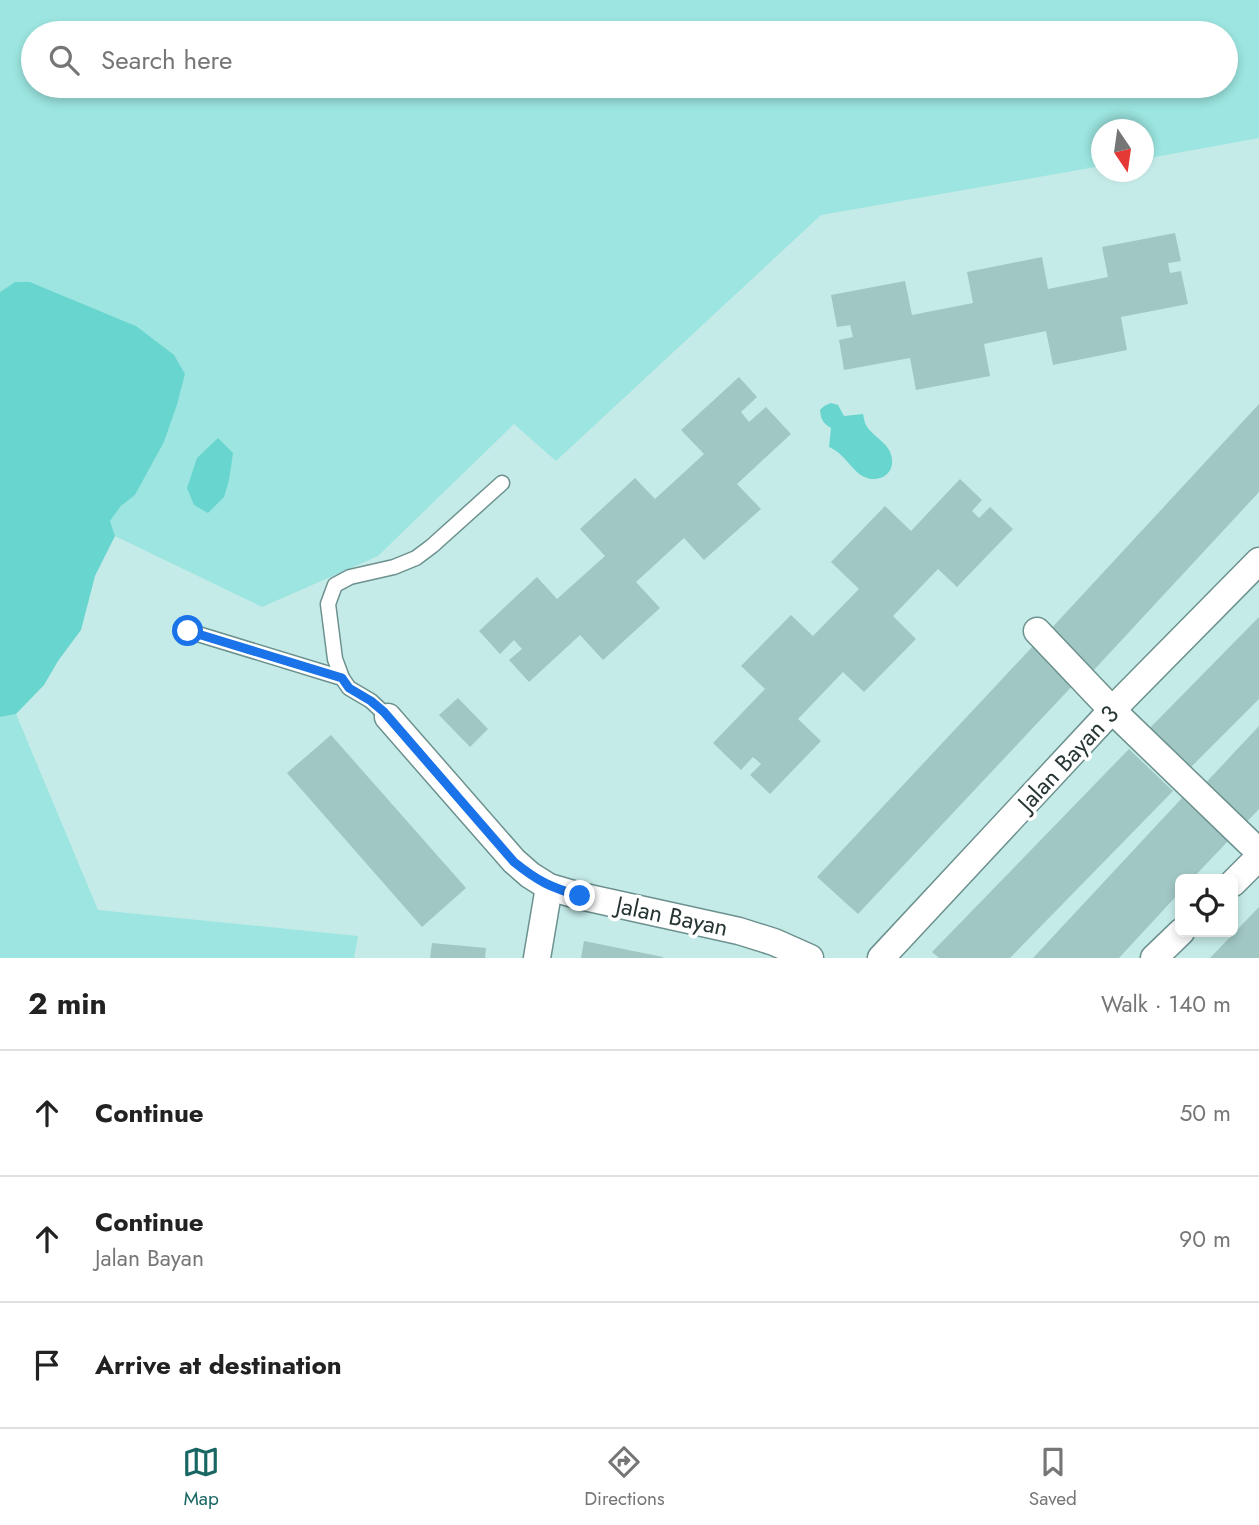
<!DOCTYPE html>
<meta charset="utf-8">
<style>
body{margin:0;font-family:Jost,sans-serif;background:#f6f6f6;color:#222}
.controls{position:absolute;right:21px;bottom:21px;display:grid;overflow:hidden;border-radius:10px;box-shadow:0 4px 10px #0003}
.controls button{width:63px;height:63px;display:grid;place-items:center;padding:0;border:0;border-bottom:2px solid #e0e0e0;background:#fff;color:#222;font:35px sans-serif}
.compass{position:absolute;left:1091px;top:119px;width:63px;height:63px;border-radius:50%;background:#fff;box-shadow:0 4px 10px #0003;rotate:167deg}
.stop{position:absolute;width:21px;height:21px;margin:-16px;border:5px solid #1a73e8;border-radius:50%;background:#fff}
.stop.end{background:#1a73e8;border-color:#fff;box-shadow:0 2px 7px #0008}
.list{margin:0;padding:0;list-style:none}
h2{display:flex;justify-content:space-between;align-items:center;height:91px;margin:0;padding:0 28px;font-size:30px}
h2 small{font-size:23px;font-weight:400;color:#767676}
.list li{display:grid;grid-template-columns:46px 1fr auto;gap:21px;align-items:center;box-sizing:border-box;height:126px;padding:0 28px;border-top:2px solid #e0e0e0}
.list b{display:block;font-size:26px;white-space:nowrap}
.list p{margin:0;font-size:23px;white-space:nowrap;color:#767676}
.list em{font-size:23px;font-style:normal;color:#767676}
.icon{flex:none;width:38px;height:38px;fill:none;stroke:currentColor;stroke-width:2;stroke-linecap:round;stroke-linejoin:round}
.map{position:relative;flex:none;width:1259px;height:958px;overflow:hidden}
.search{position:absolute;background:#fff;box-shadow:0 4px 10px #0003;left:21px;right:21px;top:21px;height:77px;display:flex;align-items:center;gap:18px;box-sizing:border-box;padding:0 24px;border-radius:38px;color:#767676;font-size:26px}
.sheet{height:469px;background:#fff}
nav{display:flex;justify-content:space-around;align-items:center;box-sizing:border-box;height:98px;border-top:2px solid #e0e0e0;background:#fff;font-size:19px;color:#767676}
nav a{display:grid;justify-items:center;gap:4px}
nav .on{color:#186663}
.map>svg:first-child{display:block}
.green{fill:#9ce5e0;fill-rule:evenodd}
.water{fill:#68d5cf}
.building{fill:#a1c7c4}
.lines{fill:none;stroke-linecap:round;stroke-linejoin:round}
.service-casing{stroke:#6c918e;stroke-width:17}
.minor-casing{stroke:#6c918e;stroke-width:29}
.service{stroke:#fff;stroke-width:14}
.minor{stroke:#fff;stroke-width:26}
.route{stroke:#1a73e8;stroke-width:9}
.labels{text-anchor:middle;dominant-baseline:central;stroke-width:7;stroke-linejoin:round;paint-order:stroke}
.street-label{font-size:24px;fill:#263534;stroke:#fff}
</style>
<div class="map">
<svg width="1259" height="958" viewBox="0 0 1259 958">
<rect width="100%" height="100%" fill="#c5ebe8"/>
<g class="green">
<path d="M0 0H1259V138L1144 159V130H1102L1101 166 821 215 556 461 514 424 378 556 262 607 115 536 110 521 121 506 135 495 164 442 177 405 185 374 136 326 30 282H15L0 292ZM33 33H1226V86H33Z"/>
<polygon points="16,714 98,910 358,936 354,958 0,958 0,717"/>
</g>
<g class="water">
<polygon points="15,282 30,282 136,326 174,355 185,374 177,405 164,442 135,495 121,506 110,521 115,536 95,576 81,630 58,661 44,685 16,714 0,717 0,292"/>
<path d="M831 403 838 405 844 416 863 414C864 418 864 421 866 425 874 439 894 444 892 464 891 470 888 474 883 477 878 479 871 480 867 478 853 474 846 454 829 447L831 428C823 423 821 420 820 410L824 406Z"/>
<polygon points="218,438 233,453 229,480 224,497 208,513 194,505 187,488 197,458"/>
</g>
<g class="building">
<polygon points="1175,233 1181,261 1168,263 1170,273 1181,271 1188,304 1121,317 1127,350 1053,365 1046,331 984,344 990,376 916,390 910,358 844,370 839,340 853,337 850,325 837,327 831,295 905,281 912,315 973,303 967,272 1042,257 1048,289 1108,277 1102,247"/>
<polygon points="739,377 757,397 741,412 749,422 766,407 791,434 737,484 761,509 704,560 684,538 636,582 660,608 603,660 580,635 529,682 509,660 522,649 514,640 500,654 479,631 537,577 557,599 605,556 580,529 635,478 655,499 704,454 681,430"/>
<polygon points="1259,404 1259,492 1093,671 1049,631"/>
<polygon points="960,479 982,500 972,511 979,518 990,507 1013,529 957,587 938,569 893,616 916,639 864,692 843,672 798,719 821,741 770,794 750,775 761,764 753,757 741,770 713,743 765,689 741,666 791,615 813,636 859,589 831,562 885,506 911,531"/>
<polygon points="1259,617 1259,699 1185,773 1145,733"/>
<polygon points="1034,645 1075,683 858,914 817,877"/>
<polygon points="458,698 488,729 470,747 439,715"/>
<polygon points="1259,726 1259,809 1241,828 1200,789"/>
<polygon points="331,735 466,888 422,927 287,773"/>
<polygon points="1129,749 1173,791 1010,958 939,958 932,952"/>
<polygon points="1182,798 1228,841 1192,879 1180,879 1180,892 1119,958 1033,958"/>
<polygon points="1259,907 1259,958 1210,958"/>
<polygon points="584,941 663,957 663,958 581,958"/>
<polygon points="432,943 486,948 485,958 430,958"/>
</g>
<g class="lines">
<defs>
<g id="service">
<polyline points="188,631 342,678"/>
<polyline points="388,717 371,701 349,688 342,678 335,659 328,604 335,585 350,577 394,567 416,558 432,546 502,483"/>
</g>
<g id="minor">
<polyline points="1037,631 1112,710 1259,852"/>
<polyline points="388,717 514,861 530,875 549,887 580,896 739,931 774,942 810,958"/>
<polyline points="1233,883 1259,857"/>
<polyline points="537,958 549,887"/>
<polyline points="881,958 1112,710 1259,561"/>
<polyline points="1154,958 1181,932"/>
</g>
</defs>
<use href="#service" class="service-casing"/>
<use href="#minor" class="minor-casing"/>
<use href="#service" class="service"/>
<use href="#minor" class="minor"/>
</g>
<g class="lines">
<path class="route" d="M188 631 342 678 349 688 371 701 384 712 514 862C539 882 550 887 580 896"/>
</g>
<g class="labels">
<g class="street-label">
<text transform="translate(1068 758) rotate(-47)">Jalan Bayan 3</text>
<text transform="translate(672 916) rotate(12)">Jalan Bayan</text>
</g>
</g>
</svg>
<div class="controls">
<button><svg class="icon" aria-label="locate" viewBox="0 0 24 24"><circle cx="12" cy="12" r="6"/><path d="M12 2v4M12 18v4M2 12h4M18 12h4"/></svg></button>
</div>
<svg class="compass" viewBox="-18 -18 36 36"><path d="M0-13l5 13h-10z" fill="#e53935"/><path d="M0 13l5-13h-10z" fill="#767676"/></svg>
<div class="stop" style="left:188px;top:631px"></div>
<div class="stop end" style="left:580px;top:896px"></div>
<div class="search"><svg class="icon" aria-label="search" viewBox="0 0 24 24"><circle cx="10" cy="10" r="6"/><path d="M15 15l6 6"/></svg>Search here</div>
</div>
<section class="sheet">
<h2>2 min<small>Walk · 140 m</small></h2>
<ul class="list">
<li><svg class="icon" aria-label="ahead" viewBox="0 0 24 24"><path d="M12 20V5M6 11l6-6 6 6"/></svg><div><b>Continue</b></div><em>50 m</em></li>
<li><svg class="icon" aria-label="ahead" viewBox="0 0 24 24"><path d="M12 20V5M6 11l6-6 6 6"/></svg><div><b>Continue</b><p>Jalan Bayan</p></div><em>90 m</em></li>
<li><svg class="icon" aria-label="arrive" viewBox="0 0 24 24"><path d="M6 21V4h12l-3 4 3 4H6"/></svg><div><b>Arrive at destination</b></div></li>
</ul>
</section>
<nav>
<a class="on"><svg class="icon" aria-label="map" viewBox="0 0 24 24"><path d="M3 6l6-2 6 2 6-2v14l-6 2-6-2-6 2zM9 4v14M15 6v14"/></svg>Map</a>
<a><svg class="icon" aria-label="directions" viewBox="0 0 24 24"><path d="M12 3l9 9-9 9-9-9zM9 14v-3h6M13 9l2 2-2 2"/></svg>Directions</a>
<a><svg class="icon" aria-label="saved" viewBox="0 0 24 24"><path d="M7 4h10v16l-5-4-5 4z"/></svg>Saved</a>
</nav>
